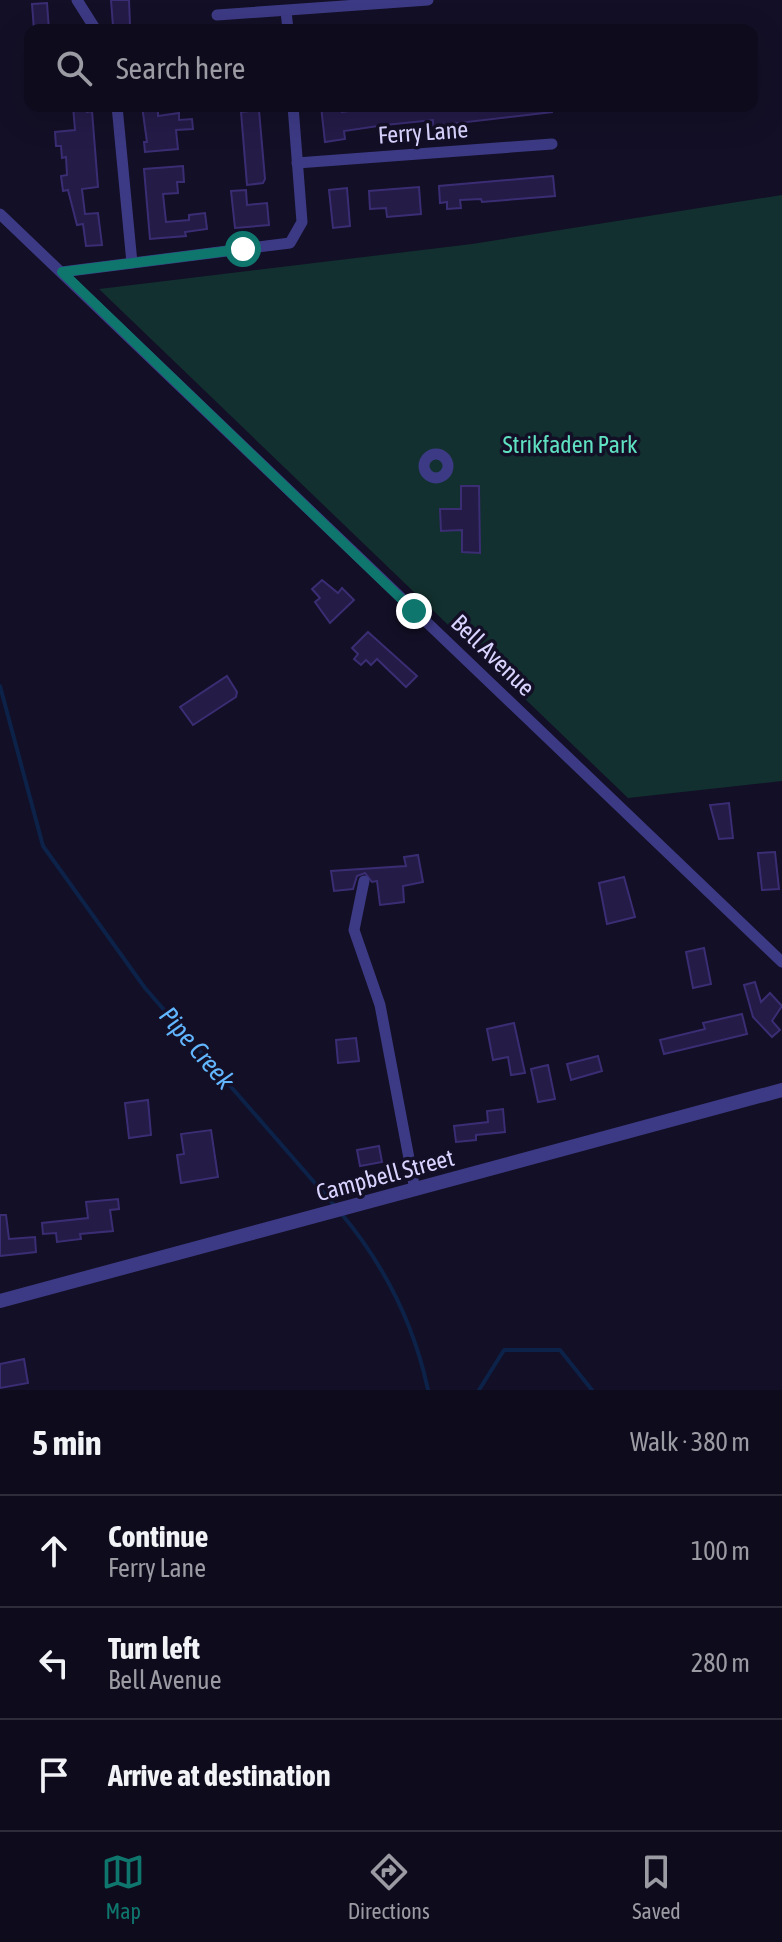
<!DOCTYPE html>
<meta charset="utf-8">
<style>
body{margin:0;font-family:"Asap Condensed",sans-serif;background:#1c1929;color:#f1f3f6}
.stop{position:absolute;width:24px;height:24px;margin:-18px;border:6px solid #0f766e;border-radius:50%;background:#fff}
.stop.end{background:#0f766e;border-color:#fff;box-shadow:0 2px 8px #0008}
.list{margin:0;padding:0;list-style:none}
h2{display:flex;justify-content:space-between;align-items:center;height:104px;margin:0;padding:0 32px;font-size:34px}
h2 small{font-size:26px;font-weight:400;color:#9b9ba3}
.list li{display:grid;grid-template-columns:52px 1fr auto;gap:24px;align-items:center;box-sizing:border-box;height:112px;padding:0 32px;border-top:2px solid #2e2b3b}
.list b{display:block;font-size:30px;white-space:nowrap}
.list p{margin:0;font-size:26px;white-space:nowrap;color:#9b9ba3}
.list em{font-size:26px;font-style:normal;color:#9b9ba3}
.icon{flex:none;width:44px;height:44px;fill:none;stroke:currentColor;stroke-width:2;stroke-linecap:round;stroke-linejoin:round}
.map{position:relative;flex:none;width:782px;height:1390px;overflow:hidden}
.search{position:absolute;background:#0e0b1c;box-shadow:0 8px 32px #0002;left:24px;right:24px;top:24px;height:88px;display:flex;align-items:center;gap:20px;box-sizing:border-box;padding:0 28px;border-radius:16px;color:#9b9ba3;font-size:30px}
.sheet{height:440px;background:#0e0b1c}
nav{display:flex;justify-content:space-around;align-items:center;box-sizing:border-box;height:112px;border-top:2px solid #2e2b3b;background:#0e0b1c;font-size:22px;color:#9b9ba3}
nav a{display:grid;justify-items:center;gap:4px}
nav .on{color:#0f766e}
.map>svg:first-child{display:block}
.green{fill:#12302f}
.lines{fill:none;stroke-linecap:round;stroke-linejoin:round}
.stream{stroke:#0c2248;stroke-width:4}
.building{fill:#241b47;stroke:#3b2d73;stroke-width:2}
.minor{stroke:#3d3a85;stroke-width:11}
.tertiary{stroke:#3d3a85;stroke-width:14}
.route{stroke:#0f766e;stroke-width:10}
.labels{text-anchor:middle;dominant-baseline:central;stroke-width:7;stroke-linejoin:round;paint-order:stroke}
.street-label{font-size:24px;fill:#d9d4ff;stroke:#130f26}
.park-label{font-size:24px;fill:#5fe0c0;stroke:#130f26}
.water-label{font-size:26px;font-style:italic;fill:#62b6ff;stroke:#130f26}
</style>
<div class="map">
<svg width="782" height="1390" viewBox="0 0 782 1390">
<rect width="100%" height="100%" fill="#130f26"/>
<polygon class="green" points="782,195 782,781 628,798 99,289 472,244"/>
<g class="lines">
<g class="stream">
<polyline points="0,686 43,846 145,988 334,1205"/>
<path d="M340 1212C383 1263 414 1324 428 1390"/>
<polyline points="479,1390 504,1350 560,1350 592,1390"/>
</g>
</g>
<g class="building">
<polygon points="111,0 129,0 130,25 113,26"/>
<polygon points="47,3 49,30 34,30 32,4"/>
<polygon points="73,106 86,106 87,112 92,111 98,187 82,189 85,214 98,213 102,245 86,246 83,224 77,225 68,190 63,191 61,176 67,175 66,157 62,158 61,146 56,146 55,132 75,130"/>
<polygon points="142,106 158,106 158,116 179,113 179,120 192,119 193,129 176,130 178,149 145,152 144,142 147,142"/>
<polygon points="321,106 342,106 342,112 395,106 552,106 552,112 433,126 433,120 385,125 344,131 345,139 325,142"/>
<polygon points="259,110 265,179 263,183 247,185 241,112"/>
<polygon points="183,166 184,182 177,182 178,193 163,194 166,222 189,220 189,215 205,213 207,229 185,232 186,236 150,239 144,169"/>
<polygon points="553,176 555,196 482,202 481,199 460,200 461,208 447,209 447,202 440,203 439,186"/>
<polygon points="419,187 421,214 387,217 386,208 370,209 369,191"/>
<polygon points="347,188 350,226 333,228 329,190"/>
<polygon points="246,190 247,205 267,203 269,225 235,228 231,191"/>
<polygon points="461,486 479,486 480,553 462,552 462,530 441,531 440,509 461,509"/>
<polygon points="322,580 338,593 342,588 354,600 330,623 315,602 320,598 312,589"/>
<polygon points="368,632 417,676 406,687 377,659 371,665 366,660 361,665 354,659 358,654 352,648"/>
<polygon points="227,676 237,692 236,697 193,725 180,707"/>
<polygon points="729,803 733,838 719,839 710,805"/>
<polygon points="775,852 779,889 762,890 758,853"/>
<polygon points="418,855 423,882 403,886 404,902 380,905 377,881 372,882 365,873 357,876 353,889 334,891 331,871 406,866 404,857"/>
<polygon points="624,877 635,917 607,924 599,883"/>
<polygon points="704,948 711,984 693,988 686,952"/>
<polygon points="755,982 761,1002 770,993 782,1006 772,1021 780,1030 772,1037 753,1017 744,985"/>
<polygon points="742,1014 747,1034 664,1054 660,1040 705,1029 703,1023"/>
<polygon points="514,1023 525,1073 511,1075 508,1057 493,1060 487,1029"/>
<polygon points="356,1038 359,1061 338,1063 336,1040"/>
<polygon points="598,1056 602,1071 571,1080 567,1064"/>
<polygon points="548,1065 555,1099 538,1102 531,1069"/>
<polygon points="148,1100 151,1135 129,1138 125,1103"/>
<polygon points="503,1109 505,1132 476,1135 476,1140 456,1142 454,1126 488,1122 487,1111"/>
<polygon points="211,1130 218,1177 181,1183 177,1155 184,1154 181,1134"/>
<polygon points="379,1146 382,1162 360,1166 357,1150"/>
<polygon points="118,1199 119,1209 110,1210 113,1231 80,1234 81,1239 57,1242 56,1233 43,1234 42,1223 88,1218 86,1202"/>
<polygon points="0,1215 6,1215 9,1239 35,1237 36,1252 0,1256"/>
<polygon points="24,1359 28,1383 0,1388 0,1364"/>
</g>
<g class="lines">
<g class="minor">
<polyline points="77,0 96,30"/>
<polyline points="286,11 288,30"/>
<polyline points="217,15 428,0"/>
<polyline points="117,106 132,263"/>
<polyline points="297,163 552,144"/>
<polyline points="0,214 782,962"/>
<polyline points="62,272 290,243 302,222 293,106"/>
<circle cx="436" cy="466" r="12"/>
<polyline points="364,881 354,930 380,1005 415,1190"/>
</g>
<polyline class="tertiary" points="0,1301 782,1090"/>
</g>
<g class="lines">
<polyline class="route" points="243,249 62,272 414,611"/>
</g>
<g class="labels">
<g class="street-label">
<text transform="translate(423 132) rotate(-4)">Ferry Lane</text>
<text transform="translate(493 655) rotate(44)">Bell Avenue</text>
<text transform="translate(385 1175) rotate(-15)">Campbell Street</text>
</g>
<g class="park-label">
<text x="570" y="444">Strikfaden Park</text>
</g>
<g class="water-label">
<text transform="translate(197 1048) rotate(49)">Pipe Creek</text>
</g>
</g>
</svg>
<div class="stop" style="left:243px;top:249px"></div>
<div class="stop end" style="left:414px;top:611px"></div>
<div class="search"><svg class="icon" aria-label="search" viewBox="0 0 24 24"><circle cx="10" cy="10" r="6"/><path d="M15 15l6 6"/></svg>Search here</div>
</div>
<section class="sheet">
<h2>5 min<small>Walk · 380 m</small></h2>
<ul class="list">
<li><svg class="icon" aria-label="ahead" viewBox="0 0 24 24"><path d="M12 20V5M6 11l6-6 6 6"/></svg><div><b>Continue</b><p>Ferry Lane</p></div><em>100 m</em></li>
<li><svg class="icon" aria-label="left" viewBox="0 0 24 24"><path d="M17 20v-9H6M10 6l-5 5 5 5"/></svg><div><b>Turn left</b><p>Bell Avenue</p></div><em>280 m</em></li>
<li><svg class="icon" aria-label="arrive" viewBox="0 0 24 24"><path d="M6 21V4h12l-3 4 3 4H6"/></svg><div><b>Arrive at destination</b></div></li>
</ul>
</section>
<nav>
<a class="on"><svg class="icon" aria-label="map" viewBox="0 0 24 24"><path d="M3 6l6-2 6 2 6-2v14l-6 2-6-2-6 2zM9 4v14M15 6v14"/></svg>Map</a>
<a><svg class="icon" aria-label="directions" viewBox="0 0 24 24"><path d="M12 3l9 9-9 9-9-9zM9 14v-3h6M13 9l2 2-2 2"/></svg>Directions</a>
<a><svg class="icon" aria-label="saved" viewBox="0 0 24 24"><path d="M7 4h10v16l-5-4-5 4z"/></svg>Saved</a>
</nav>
